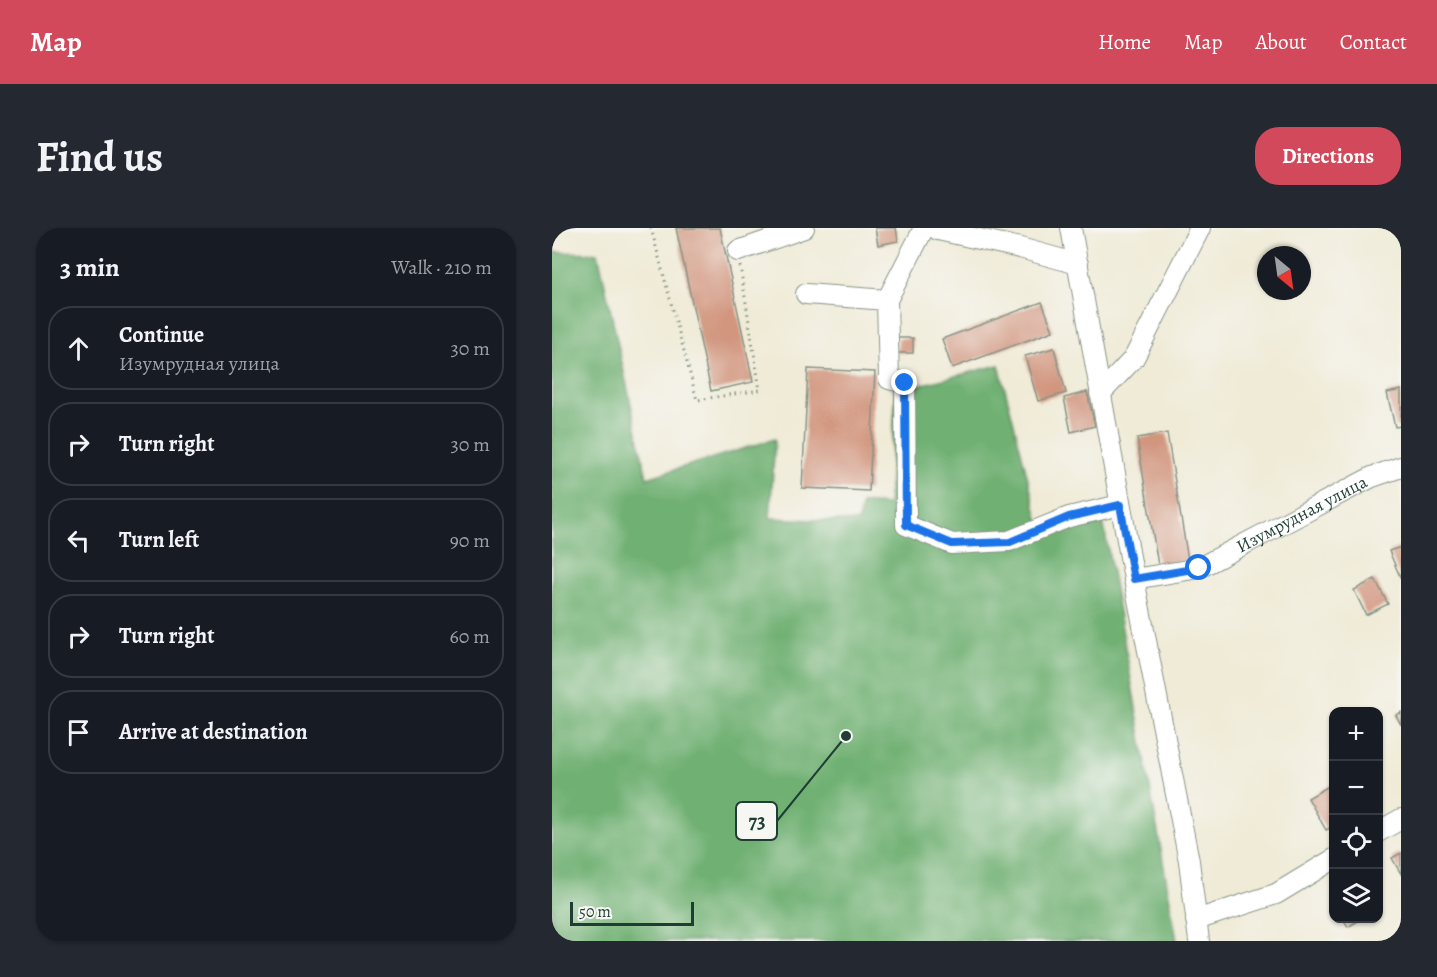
<!DOCTYPE html>
<meta charset="utf-8">
<style>
body{margin:0;font-family:Alegreya,serif;background:#242831;color:#f1f3f6}
.controls{position:absolute;right:18px;bottom:18px;display:grid;overflow:hidden;border-radius:12px;box-shadow:0 2px 4px #0004}
.controls button{width:54px;height:54px;display:grid;place-items:center;padding:0;border:0;border-bottom:2px solid #363941;background:#171b24;color:#f1f3f6;font:30px sans-serif}
.compass{position:absolute;left:705px;top:18px;width:54px;height:54px;border-radius:50%;background:#171b24;box-shadow:0 2px 4px #0004;rotate:151deg}
.scale{position:absolute;left:18px;bottom:15px;width:124px;box-sizing:border-box;padding-left:6px;border:3px solid #1f3d34;border-top:0;font-size:16px;line-height:21px;white-space:nowrap;color:#1f3d34;-webkit-text-stroke:4px #f6f6f2;paint-order:stroke}
.stop{position:absolute;width:18px;height:18px;margin:-14px;border:4px solid #1a73e8;border-radius:50%;background:#fff}
.stop.end{background:#1a73e8;border-color:#fff;box-shadow:0 2px 6px #0008}
.list{margin:0;padding:0;list-style:none}
h2{display:flex;justify-content:space-between;align-items:center;height:78px;margin:0;padding:0 24px;font-size:26px}
h2 small{font-size:20px;font-weight:400;color:#9ea1a6}
.list li{display:grid;grid-template-columns:39px 1fr auto;gap:18px;align-items:center;box-sizing:border-box;height:84px;margin:0 12px 12px;padding:0 12px;border:2px solid #363941;border-radius:24px}
.list b{display:block;font-size:22px;white-space:nowrap}
.list p{margin:0;font-size:20px;white-space:nowrap;color:#9ea1a6}
.list em{font-size:20px;font-style:normal;color:#9ea1a6}
.icon{flex:none;width:33px;height:33px;fill:none;stroke:currentColor;stroke-width:2;stroke-linecap:round;stroke-linejoin:round}
.map{position:relative;flex:none;width:849px;height:713px;overflow:hidden;border-radius:24px}
header{display:flex;align-items:center;gap:36px;box-sizing:border-box;height:84px;padding:0 30px;background:#d1495b;color:#fff}
header strong{font-size:28px}
nav{display:flex;gap:33px;margin-inline-start:auto;font-size:21px}
.intro{display:flex;align-items:center;justify-content:space-between;box-sizing:border-box;height:144px;padding:0 36px}
h1{margin:0;font-size:42px}
.button{padding:15px 27px;border-radius:24px;background:#d1495b;color:#fff;font-size:21px;font-weight:700}
main{display:flex;gap:36px;padding:0 36px}
aside{flex:1;background:#171b24;border-radius:24px;box-shadow:0 2px 4px #0004}
.map>svg:first-child{display:block}
.forest{fill:#70b072;stroke:#487653;stroke-width:1.5}
.building{fill:#d2967f}
.lines{fill:none;stroke-linecap:round;stroke-linejoin:round}
.minor-casing{stroke:#889486;stroke-width:22}
.path{stroke:#889486;stroke-width:3;stroke-dasharray:1.5 4.5;stroke-linecap:butt}
.minor{stroke:#fff;stroke-width:20}
.route{stroke:#1a73e8;stroke-width:8}
.labels{text-anchor:middle;dominant-baseline:central;stroke-width:4.5;stroke-linejoin:round;paint-order:stroke}
.street-label{font-size:18px;fill:#1f3d34;stroke:#f6f6f2}
.leader{fill:none;stroke:#1f3d34;stroke-width:2}
.callout-dot{fill:#1f3d34;stroke:#f6f6f2;stroke-width:2}
.callout{fill:#f6f6f2;stroke:#1f3d34;stroke-width:2}
.callout-label{font-size:20px;text-anchor:middle;font-weight:bold;fill:#1f3d34}
</style>
<header>
<strong>Map</strong>
<nav><a>Home</a><a>Map</a><a>About</a><a>Contact</a></nav>
</header>
<div class="intro"><h1>Find us</h1><a class="button">Directions</a></div>
<main>
<aside>
<h2>3 min<small>Walk · 210 m</small></h2>
<ul class="list">
<li><svg class="icon" aria-label="ahead" viewBox="0 0 24 24"><path d="M12 20V5M6 11l6-6 6 6"/></svg><div><b>Continue</b><p>Изумрудная улица</p></div><em>30 m</em></li>
<li><svg class="icon" aria-label="right" viewBox="0 0 24 24"><path d="M7 20v-9h11M14 6l5 5-5 5"/></svg><div><b>Turn right</b></div><em>30 m</em></li>
<li><svg class="icon" aria-label="left" viewBox="0 0 24 24"><path d="M17 20v-9H6M10 6l-5 5 5 5"/></svg><div><b>Turn left</b></div><em>90 m</em></li>
<li><svg class="icon" aria-label="right" viewBox="0 0 24 24"><path d="M7 20v-9h11M14 6l5 5-5 5"/></svg><div><b>Turn right</b></div><em>60 m</em></li>
<li><svg class="icon" aria-label="arrive" viewBox="0 0 24 24"><path d="M6 21V4h12l-3 4 3 4H6"/></svg><div><b>Arrive at destination</b></div></li>
</ul>
</aside>
<div class="map">
<svg width="849" height="713" viewBox="0 0 849 713">
<rect width="100%" height="100%" fill="#f6f6f2"/>
<filter id="ink" filterUnits="userSpaceOnUse"><feTurbulence type="fractalNoise" baseFrequency=".0167" numOctaves="2"/><feDisplacementMap in="SourceGraphic" scale="12" xChannelSelector="R" yChannelSelector="G"/><feConvolveMatrix kernelMatrix="1 2 1 2 8 2 1 2 1" color-interpolation-filters="sRGB"/></filter>
<filter id="wash" filterUnits="userSpaceOnUse"><feTurbulence type="fractalNoise" baseFrequency=".008" numOctaves="4" result="noise"/><feDisplacementMap in="SourceGraphic" scale="24" xChannelSelector="R" yChannelSelector="G"/><feGaussianBlur stdDeviation="1.35" result="paint"/><feColorMatrix in="noise" values="0 0 0 0 0 0 0 0 0 0 0 0 0 0 0 0 0 1.4 0 .05"/><feComposite in="paint" operator="in"/></filter>
<g filter="url(#wash)">
<rect width="100%" height="100%" fill="#f0ebd7"/>
<polygon class="forest" points="0,24 46,25 95,250 223,211 218,290 306,294 310,275 336,277 344,163 447,137 489,302 550,287 625,713 0,713"/>
<g id="blocks">
<g class="building">
<polygon points="124,0 168,0 201,154 159,163"/>
<polygon points="323,0 344,0 346,13 326,17"/>
<polygon points="490,74 501,103 400,140 390,111"/>
<polygon points="346,110 361,110 361,125 345,125"/>
<polygon points="502,120 514,165 486,173 473,128"/>
<polygon points="256,141 323,144 317,263 250,260"/>
<polygon points="849,162 849,198 843,199 835,165"/>
<polygon points="535,164 543,198 519,204 512,170"/>
<polygon points="615,205 636,332 606,337 585,210"/>
<polygon points="849,319 849,351 837,323"/>
<polygon points="823,351 836,376 814,387 802,362"/>
<polygon points="849,484 849,497 844,487"/>
<polygon points="782,555 782,598 774,602 756,570"/>
<polygon points="849,625 849,646 840,630"/>
<polygon points="791,690 811,690 796,699"/>
</g>
</g>
</g>
<g filter="url(#ink)">
<use href="#blocks" fill-opacity="0" stroke="#889486" stroke-width="1.5"/>
<g class="lines">
<defs>
<g id="minor">
<polyline points="384,0 386,2 468,20 526,36"/>
<polyline points="519,0 582,351 637,633 647,713"/>
<polyline points="186,23 252,0"/>
<polyline points="254,66 335,72 337,151 353,155 354,297 400,316 457,313 517,289 568,277"/>
<polyline points="335,72 372,0"/>
<polyline points="548,166 582,130 648,0"/>
<path id="s1" d="M582 351 647 340 820 249 849 239"/>
<polyline points="826,604 849,591"/>
<polyline points="644,692 724,666 782,631"/>
</g>
</defs>
<use href="#minor" class="minor-casing"/>
<polyline class="path" points="99,0 145,172 208,162 188,38"/>
<use href="#minor" class="minor"/>
</g>
</g>
<g class="lines" filter="url(#ink)">
<polyline class="route" points="353,155 354,297 400,316 458,314 517,289 568,277 582,351 647,340"/>
</g>
<g class="labels">
<g class="street-label">
<text stroke="none"><textPath href="#s1" startOffset="182">Изумрудная улица</textPath></text>
</g>
</g>
<path class="leader" d="M294 508L225 593"/>
<circle class="callout-dot" cx="294" cy="508" r="6"/>
<rect class="callout" x="184" y="574" width="41" height="38" rx="6"/>
<g class="callout-label">
<text x="205" y="600">73</text>
</g>
</svg>
<div class="controls">
<button>+</button>
<button>−</button>
<button><svg class="icon" aria-label="locate" viewBox="0 0 24 24"><circle cx="12" cy="12" r="6"/><path d="M12 2v4M12 18v4M2 12h4M18 12h4"/></svg></button>
<button><svg class="icon" aria-label="layers" viewBox="0 0 24 24"><path d="M12 4l9 5-9 5-9-5zM3 14l9 5 9-5"/></svg></button>
</div>
<svg class="compass" viewBox="-18 -18 36 36"><path d="M0-13l5 13h-10z" fill="#e53935"/><path d="M0 13l5-13h-10z" fill="#9ea1a6"/></svg>
<div class="scale">50 m</div>
<div class="stop" style="left:647px;top:340px"></div>
<div class="stop end" style="left:353px;top:155px"></div>
</div>
</main>
